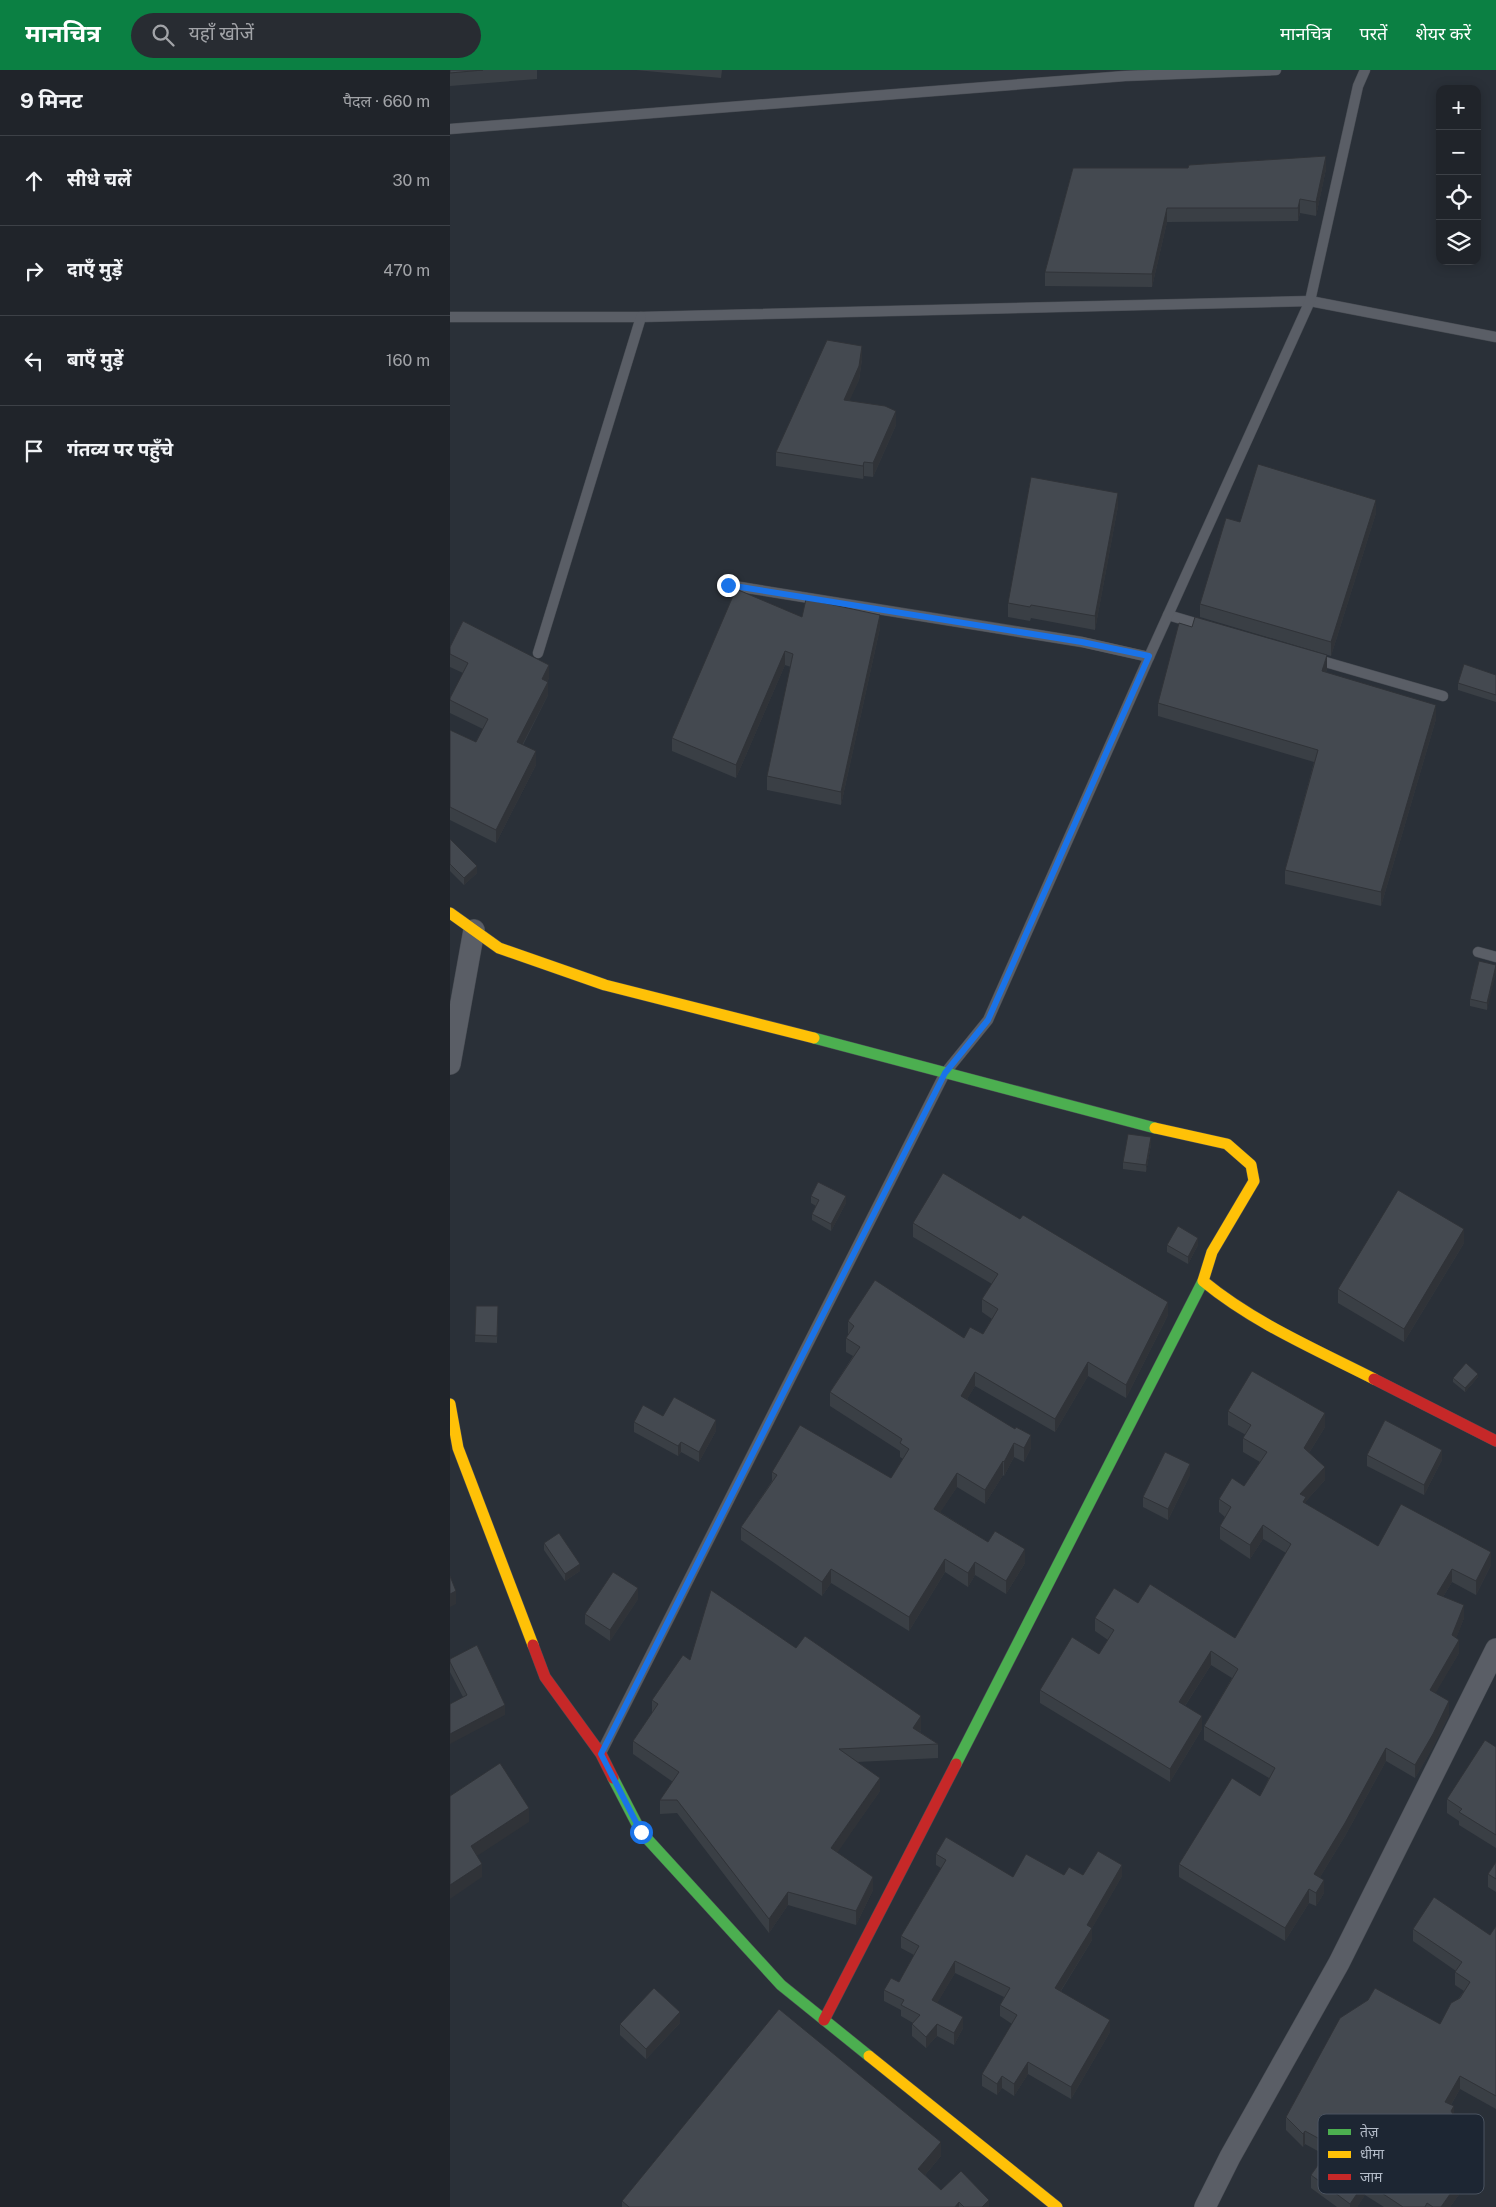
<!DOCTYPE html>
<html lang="hi">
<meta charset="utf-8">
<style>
body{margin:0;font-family:"Public Sans","Noto Sans Devanagari",sans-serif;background:#282c32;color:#f1f3f6}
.controls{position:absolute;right:15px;top:15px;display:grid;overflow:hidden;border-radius:10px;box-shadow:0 2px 12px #0003}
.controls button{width:45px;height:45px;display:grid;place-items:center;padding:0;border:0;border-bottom:1px solid #3d4147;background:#20242a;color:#f1f3f6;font:25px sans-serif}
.stop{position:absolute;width:15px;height:15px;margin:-11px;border:4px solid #1a73e8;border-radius:50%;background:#fff}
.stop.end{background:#1a73e8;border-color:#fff;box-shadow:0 1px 5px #0008}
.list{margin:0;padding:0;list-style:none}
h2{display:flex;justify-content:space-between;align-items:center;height:65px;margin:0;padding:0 20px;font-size:21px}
h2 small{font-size:16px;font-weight:400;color:#a2a4a8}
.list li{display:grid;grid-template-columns:32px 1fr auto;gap:15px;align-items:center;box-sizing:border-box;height:90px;padding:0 20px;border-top:1px solid #3d4147}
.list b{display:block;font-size:19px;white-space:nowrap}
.list em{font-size:16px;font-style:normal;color:#a2a4a8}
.icon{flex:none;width:28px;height:28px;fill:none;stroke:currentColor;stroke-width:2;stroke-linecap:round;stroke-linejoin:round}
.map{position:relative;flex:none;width:1046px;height:2137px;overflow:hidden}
header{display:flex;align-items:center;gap:30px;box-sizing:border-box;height:70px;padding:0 25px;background:#0b8043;color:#fff}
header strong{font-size:24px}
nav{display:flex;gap:28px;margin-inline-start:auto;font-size:18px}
.search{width:350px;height:45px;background:#282c32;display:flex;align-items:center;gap:12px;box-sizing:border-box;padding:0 18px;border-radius:28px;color:#a2a4a8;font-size:19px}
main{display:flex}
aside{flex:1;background:#20242a}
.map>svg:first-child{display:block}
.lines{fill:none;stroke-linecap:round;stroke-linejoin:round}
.lane-casing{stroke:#484c53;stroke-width:11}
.street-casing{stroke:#484c53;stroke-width:22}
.fast-casing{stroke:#484c53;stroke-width:12}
.slow-casing{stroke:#484c53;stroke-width:12}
.jam-casing{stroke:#484c53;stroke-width:12}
.lane{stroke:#5a5e66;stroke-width:10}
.street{stroke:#5a5e66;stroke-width:21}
.fast{stroke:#4caf50;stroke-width:11}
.slow{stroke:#ffc107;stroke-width:11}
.jam{stroke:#c62828;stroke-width:11}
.wall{fill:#3a3f45}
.shaded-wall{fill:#303338}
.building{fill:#444950;stroke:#303338}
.route{stroke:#1a73e8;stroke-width:6}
.key{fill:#1d2633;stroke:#4a5360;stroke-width:1}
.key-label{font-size:14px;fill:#b4bcc9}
</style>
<header>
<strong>मानचित्र</strong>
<div class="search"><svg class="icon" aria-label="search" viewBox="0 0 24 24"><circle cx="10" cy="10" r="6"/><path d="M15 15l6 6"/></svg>यहाँ खोजें</div>
<nav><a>मानचित्र</a><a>परतें</a><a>शेयर करें</a></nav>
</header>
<main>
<aside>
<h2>9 मिनट<small>पैदल · 660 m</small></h2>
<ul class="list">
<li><svg class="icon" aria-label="ahead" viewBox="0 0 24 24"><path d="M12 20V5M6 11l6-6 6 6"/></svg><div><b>सीधे चलें</b></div><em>30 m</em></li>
<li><svg class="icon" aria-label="right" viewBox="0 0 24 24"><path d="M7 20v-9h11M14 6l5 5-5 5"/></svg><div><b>दाएँ मुड़ें</b></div><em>470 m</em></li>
<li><svg class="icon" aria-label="left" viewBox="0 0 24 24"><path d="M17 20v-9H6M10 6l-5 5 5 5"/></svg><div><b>बाएँ मुड़ें</b></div><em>160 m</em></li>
<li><svg class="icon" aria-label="arrive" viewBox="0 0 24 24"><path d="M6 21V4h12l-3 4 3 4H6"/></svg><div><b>गंतव्य पर पहुँचे</b></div></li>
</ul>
</aside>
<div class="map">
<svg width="1046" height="2137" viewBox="0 0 1046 2137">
<rect width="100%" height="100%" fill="#2a3038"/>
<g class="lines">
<defs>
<g id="lane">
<polyline points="0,59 675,6 826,0"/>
<polyline points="0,247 191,247 860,231 1046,267"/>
<polyline points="278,515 632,572 699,587"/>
<polyline points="718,545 755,556"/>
<polyline points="88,583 191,247"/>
<polyline points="865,589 993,626"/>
<polyline points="1028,882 1046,887"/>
<polyline points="152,1681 495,1003 538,950 699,587 860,231 908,16 915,0"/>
</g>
<g id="street">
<polyline points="0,994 24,860"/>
<polyline points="755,2137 780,2087 889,1893 1046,1579"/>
</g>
<g id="fast">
<polyline points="364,968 705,1058"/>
<polyline points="506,1694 753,1211"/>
<polyline points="163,1708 191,1762 331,1915 419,1986"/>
</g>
<g id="slow">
<polyline points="0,843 49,878 155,915 364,968"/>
<path d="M705 1058 777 1074 801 1095 804 1111 762 1182 753 1211C804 1253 865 1279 924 1309"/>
<polyline points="0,1334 8,1378 83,1575"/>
<polyline points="419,1986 607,2137"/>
</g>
<g id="jam">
<polyline points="924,1309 1046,1371"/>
<polyline points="83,1575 95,1607 151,1684 163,1708"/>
<polyline points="374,1950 506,1694"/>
</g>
</defs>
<use href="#lane" class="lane-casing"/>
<use href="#street" class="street-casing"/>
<use href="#fast" class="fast-casing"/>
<use href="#slow" class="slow-casing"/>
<use href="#jam" class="jam-casing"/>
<use href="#lane" class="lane"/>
<use href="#street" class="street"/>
<use href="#fast" class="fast"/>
<use href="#slow" class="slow"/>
<use href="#jam" class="jam"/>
</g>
<g class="wall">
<polygon points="0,0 87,0 87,9 0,16"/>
<polygon points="186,0 272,0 271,8"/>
<polygon points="623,98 876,99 866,146 850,143 848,151 717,152 702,217 595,216 595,202"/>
<polygon points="412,289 409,310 399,330 446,355 423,407 414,406 413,409 326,396 326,382"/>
<polygon points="668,436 645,560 581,548 580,551 558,547 558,533"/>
<polygon points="926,443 881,586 750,547 750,534 790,452"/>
<polygon points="352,547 430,558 391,735 317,720 317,706 341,597 335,595 286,708 222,681 222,668"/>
<polygon points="0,577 99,608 97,612 98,625 73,675 86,695 46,773 0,750 0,660 26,672 33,659 0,643 0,628 13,603 0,597"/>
<polygon points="877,599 876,603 986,649 931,836 835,814 835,800 864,692 708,646 708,633"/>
<polygon points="1046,605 1046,632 1008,620 1008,613"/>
<polygon points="0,769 27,803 14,815 0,801"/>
<polygon points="1046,895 1037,940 1020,936 1020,929"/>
<polygon points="701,1074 696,1102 673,1099 673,1092"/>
<polygon points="361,1126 396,1133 381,1161 362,1150 362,1144 366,1136 361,1133"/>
<polygon points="463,1153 718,1245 676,1328 638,1306 605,1362 525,1316 517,1329 581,1378 574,1392 564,1387 554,1406 553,1405 535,1434 507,1417 490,1442 538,1472 575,1493 556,1524 525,1505 518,1517 495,1502 459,1561 381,1513 372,1526 291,1470 291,1457 322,1411 322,1402 441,1408 453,1389 450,1387 450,1381 380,1336 380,1322 403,1286 396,1282 396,1268 398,1265 398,1251 514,1268 533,1264 542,1249 532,1242 532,1229 542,1214 463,1167"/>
<polygon points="1014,1173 954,1272 888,1233 888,1219"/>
<polygon points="717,1175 748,1175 738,1194 717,1182"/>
<polygon points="26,1236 48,1236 47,1273 25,1272"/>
<polygon points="1028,1307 1015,1322 1003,1312 1003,1308"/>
<polygon points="778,1341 875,1357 859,1383 875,1410 856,1431 856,1434 928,1476 1041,1495 1026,1525 1002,1512 993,1527 1014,1548 1006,1568 1009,1583 985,1623 999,1645 983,1677 965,1708 936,1691 895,1766 870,1807 874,1823 866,1836 859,1833 835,1871 729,1807 729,1794 810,1726 819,1708 754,1670 754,1656 782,1608 761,1595 735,1636 752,1659 720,1712 590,1633 590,1620 649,1584 658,1570 645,1561 645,1548 688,1533 785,1568 836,1483 813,1469 800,1489 770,1469 770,1456 775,1447 769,1442 769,1429 794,1416 810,1392 793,1382 793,1368 796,1365 778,1355"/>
<polygon points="213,1346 266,1361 249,1392 231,1382 228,1386 184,1362 184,1352"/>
<polygon points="917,1385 992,1390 974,1425 917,1396"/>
<polygon points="740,1405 718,1450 693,1437 693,1427"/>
<polygon points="94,1473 130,1501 115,1511 94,1480"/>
<polygon points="188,1529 160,1571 135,1554 135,1544"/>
<polygon points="346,1578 471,1660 470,1662 488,1674 488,1688 407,1692 430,1721 387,1782 423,1820 406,1855 338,1835 319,1863 227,1743 210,1744 210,1730 223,1712 183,1684 183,1671 202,1643 202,1630 240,1590"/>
<polygon points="0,1592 55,1645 13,1627 0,1602"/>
<polygon points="1046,1677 1046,1778 1009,1755 1009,1751 997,1743 997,1729"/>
<polygon points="486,1784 563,1807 633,1805 672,1806 642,1858 642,1870 611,1921 660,1962 621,2029 578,2004 564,2026 552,2018 547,2025 532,2016 532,2004 562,1954 550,1946 550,1935 554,1927 505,1903 487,1933 513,1958 504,1975 487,1966 476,1978 462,1966 462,1954 463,1953 451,1946 451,1940 434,1931 434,1920 449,1912 464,1885 451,1878 451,1866 491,1798 486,1795"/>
<polygon points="1046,1792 1046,1822 1038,1817 1038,1804"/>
<polygon points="1046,1856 1046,2039 1010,2019 1001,2035 1004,2045 1014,2073 1007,2078 998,2093 991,2098 1010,2123 1000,2137 934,2137 915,2125 907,2137 887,2137 861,2118 861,2105 895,2114 906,2097 881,2080 877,2086 855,2074 853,2077 836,2060 836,2047 990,1954 1014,1921 1005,1915 1005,1902 1006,1901 963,1871 963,1859 1040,1865"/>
<polygon points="230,1953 196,1989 170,1965 170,1954"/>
<polygon points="491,2086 475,2105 491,2120 539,2137 172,2137 172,2131"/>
</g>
<g class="shaded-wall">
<polygon points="876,86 876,99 866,146 866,132"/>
<polygon points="850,129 850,143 848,151 848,138"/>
<polygon points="717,138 717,152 702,217 702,204"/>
<polygon points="412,276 412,289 409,310 394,343 394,330"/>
<polygon points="446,341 446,355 423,407 423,393"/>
<polygon points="414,392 414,406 413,409 413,396"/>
<polygon points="668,423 668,436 645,560 645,546"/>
<polygon points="926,430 926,443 881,586 881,572"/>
<polygon points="430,545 430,558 391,735 391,722"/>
<polygon points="335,581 335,595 286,708 286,695"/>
<polygon points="877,585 877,599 872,615 872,601"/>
<polygon points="99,595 99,608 92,622 92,609"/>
<polygon points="98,612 98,625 67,685 67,672"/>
<polygon points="986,635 986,649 931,836 931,822"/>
<polygon points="86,681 86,695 46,773 46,760"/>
<polygon points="27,796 27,803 14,815 14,808"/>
<polygon points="1046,896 1046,903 1037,940 1037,933"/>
<polygon points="701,1067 701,1074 696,1102 696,1095"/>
<polygon points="396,1126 396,1133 381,1161 381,1154"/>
<polygon points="1014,1159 1014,1173 954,1272 954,1259"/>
<polygon points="748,1168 748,1175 738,1194 738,1187"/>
<polygon points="718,1232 718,1245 676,1328 676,1315"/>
<polygon points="638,1292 638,1306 605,1362 605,1349"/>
<polygon points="525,1302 525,1316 511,1339 511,1326"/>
<polygon points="1028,1304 1028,1307 1015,1322 1015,1318"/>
<polygon points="875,1343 875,1357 854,1391 854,1378"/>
<polygon points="266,1350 266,1361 249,1392 249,1382"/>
<polygon points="581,1365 581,1378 574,1392 574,1378"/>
<polygon points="231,1372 231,1382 228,1386 228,1376"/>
<polygon points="564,1373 564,1387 554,1406 554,1392"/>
<polygon points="992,1380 992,1390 974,1425 974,1415"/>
<polygon points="553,1391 553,1405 535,1434 535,1420"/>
<polygon points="740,1394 740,1405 718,1450 718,1439"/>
<polygon points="875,1397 875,1410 856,1431 856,1441 850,1424"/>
<polygon points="507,1403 507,1417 484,1452 484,1439"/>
<polygon points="813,1455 813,1469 800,1489 800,1475"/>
<polygon points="575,1479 575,1493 556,1524 556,1511"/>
<polygon points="1041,1482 1041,1495 1026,1525 1026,1511"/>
<polygon points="495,1489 495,1502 459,1561 459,1547"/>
<polygon points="525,1492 525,1505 518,1517 518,1503"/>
<polygon points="130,1494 130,1501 115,1511 115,1504"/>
<polygon points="381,1499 381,1513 372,1526 372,1512"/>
<polygon points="1002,1499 1002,1512 987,1537 987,1524"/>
<polygon points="188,1518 188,1529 160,1571 160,1560"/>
<polygon points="6,1521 6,1534 0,1537 0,1524"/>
<polygon points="1014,1535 1014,1548 1002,1579 1002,1565"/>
<polygon points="1009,1570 1009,1583 980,1633 980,1620"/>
<polygon points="761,1581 761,1595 729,1645 729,1632"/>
<polygon points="999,1631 999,1645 983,1677 965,1708 965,1695"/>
<polygon points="55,1635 55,1645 0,1674 0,1664"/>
<polygon points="471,1646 471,1660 463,1671 463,1658"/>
<polygon points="752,1646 752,1659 720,1712 720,1699"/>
<polygon points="936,1678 936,1691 895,1766 864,1817 864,1804"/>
<polygon points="430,1708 430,1721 381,1792 381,1778"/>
<polygon points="79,1738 79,1752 21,1790 21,1776"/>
<polygon points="32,1794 32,1807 0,1829 0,1815"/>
<polygon points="672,1795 672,1806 637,1867 637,1855"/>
<polygon points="423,1807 423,1820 406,1855 406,1841"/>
<polygon points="874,1810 874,1823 866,1836 866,1823"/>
<polygon points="859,1819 859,1833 835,1871 835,1858"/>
<polygon points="338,1822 338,1835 319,1863 319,1849"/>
<polygon points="642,1858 642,1870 605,1930 605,1918"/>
<polygon points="505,1891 505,1903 482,1942 482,1930"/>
<polygon points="230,1942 230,1953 196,1989 196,1979"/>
<polygon points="513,1947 513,1958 504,1975 504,1963"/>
<polygon points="660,1950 660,1962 621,2029 621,2017"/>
<polygon points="487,1954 487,1966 476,1978 476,1967"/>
<polygon points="578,1992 578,2004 564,2026 564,2014"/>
<polygon points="552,2006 552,2018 547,2025 547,2014"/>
<polygon points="1010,2006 1010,2019 995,2045 995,2032"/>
<polygon points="1004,2036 1004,2049 1001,2041"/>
<polygon points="855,2061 855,2074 853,2077 853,2064"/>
<polygon points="1014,2061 1014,2073 1007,2078 998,2093 981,2104 981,2091 1007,2065"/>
<polygon points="881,2067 881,2080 877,2086 877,2073"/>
<polygon points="491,2072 491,2086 468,2113 468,2099"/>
<polygon points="1010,2110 1010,2123 1000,2137 991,2137"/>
<polygon points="915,2112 915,2125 907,2137 900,2137 900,2134"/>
<polygon points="539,2130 539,2137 532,2137"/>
<polygon points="509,2132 509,2137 505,2137"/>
</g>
<g class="building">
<polygon points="0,0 33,0 0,3"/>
<polygon points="876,86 866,132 850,129 848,138 717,138 702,204 595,202 623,98 738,98 739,95"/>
<polygon points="377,270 412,276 409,296 394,330 435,336 446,341 423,393 414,392 413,396 326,382"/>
<polygon points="808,394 926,430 881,572 750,534 776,448 790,452"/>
<polygon points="581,407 668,423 645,546 581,535 580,537 558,533"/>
<polygon points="286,519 352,547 356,529 430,545 391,722 317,706 343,584 335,581 286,695 222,668"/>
<polygon points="745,547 877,585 872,601 986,635 931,822 835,800 868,680 708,633 729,553 742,557"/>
<polygon points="13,551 99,595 92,609 98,612 67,672 86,681 46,760 0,737 0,660 26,672 38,649 0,630 0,628 18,593 0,584 0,577"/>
<polygon points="1014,594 1046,605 1046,625 1008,613"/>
<polygon points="0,769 27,796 14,808 0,794"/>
<polygon points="1029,891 1046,895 1037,933 1020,929"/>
<polygon points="678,1064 701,1067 696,1095 673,1092"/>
<polygon points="493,1103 570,1149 573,1145 718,1232 676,1315 638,1292 605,1349 525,1302 511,1326 565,1359 566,1357 581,1365 574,1378 564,1373 554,1392 553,1391 535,1420 507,1403 484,1439 538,1472 545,1461 575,1479 556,1511 525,1492 518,1503 495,1489 459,1547 381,1499 372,1512 291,1457 327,1405 322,1402 350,1355 441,1408 459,1379 450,1373 452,1369 380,1322 410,1277 396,1268 404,1256 398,1251 425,1210 514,1268 520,1257 533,1264 548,1239 532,1229 548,1204 463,1153"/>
<polygon points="368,1112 396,1126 381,1154 362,1144 369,1130 361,1126"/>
<polygon points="948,1120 1014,1159 954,1259 888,1219"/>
<polygon points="728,1156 748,1168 738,1187 717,1175"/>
<polygon points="26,1236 48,1236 47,1266 25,1265"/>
<polygon points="1016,1293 1028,1304 1015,1318 1003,1308"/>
<polygon points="802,1301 875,1343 854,1378 875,1397 850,1424 856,1427 853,1432 928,1476 951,1434 1041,1482 1026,1511 1002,1499 987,1524 1014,1535 1002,1565 1009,1570 980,1620 999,1631 983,1664 965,1695 936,1678 895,1753 864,1804 874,1810 866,1823 859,1819 835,1858 729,1794 782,1708 810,1726 825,1698 754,1656 788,1599 761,1581 729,1632 752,1646 720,1699 590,1620 622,1567 649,1584 664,1560 645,1548 664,1518 688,1533 700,1514 785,1568 841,1474 813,1455 800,1475 770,1456 781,1437 769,1429 782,1408 794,1416 817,1382 793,1368 801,1355 778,1341"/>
<polygon points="224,1327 266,1350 249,1382 231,1372 228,1376 184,1352 193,1335 213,1346"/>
<polygon points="935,1350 992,1380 974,1415 917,1385"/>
<polygon points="715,1382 740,1394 718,1439 693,1427"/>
<polygon points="109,1463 130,1494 115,1504 94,1473"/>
<polygon points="163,1502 188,1518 160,1560 135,1544"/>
<polygon points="0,1506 6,1521 0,1524"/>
<polygon points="261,1520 346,1578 355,1566 471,1646 463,1658 488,1674 389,1679 430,1708 381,1778 423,1807 406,1841 338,1822 319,1849 227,1730 210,1730 229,1702 183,1671 208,1634 202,1630 233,1585 240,1590"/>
<polygon points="27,1575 55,1635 0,1664 0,1634 17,1625 0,1592 0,1589"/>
<polygon points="1035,1670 1046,1677 1046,1765 1009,1742 1012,1739 997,1729"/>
<polygon points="50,1693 79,1738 21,1776 32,1794 0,1815 0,1726"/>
<polygon points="496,1767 563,1807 576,1784 614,1805 619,1797 633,1805 648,1781 672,1795 637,1855 642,1858 605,1918 660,1950 621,2017 578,1992 564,2014 552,2006 547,2014 532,2004 567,1945 550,1935 560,1918 505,1891 482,1930 513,1947 504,1963 487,1954 476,1967 462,1954 470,1945 451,1935 454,1930 434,1920 441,1908 449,1912 469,1876 451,1866 496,1790 486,1784"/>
<polygon points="1046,1792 1046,1809 1038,1804"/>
<polygon points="984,1827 1040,1865 1046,1856 1046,2026 1010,2006 995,2032 1004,2036 1001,2041 1014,2061 1007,2065 998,2080 981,2091 1010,2110 991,2137 983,2137 977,2133 975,2137 953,2137 915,2112 900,2134 861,2105 868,2095 895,2114 912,2089 881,2067 877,2073 855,2061 853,2064 836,2047 890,1948 918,1930 925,1918 990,1954 1001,1933 1010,1928 1020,1912 1005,1902 1012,1892 963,1859"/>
<polygon points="204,1918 230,1942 196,1979 170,1954"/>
<polygon points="329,1939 491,2072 468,2099 491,2120 511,2101 539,2130 532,2137 514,2137 509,2132 505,2137 179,2137 172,2131"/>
</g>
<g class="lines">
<polyline class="route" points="191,1762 151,1684 495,1003 538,950 699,586 632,572 278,515"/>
</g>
<rect x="868" y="2044" width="166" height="80" rx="8" class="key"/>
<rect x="878" y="2059" width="23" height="6" fill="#4caf50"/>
<rect x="878" y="2081" width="23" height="7" fill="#ffc107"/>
<rect x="878" y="2104" width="23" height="6" fill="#c62828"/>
<g class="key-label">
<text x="910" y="2067">तेज़</text>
<text x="910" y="2089">धीमा</text>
<text x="910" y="2112">जाम</text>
</g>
</svg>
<div class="controls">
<button>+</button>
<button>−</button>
<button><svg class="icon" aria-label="locate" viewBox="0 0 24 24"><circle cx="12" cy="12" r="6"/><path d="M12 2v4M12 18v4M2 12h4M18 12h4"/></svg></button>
<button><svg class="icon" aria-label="layers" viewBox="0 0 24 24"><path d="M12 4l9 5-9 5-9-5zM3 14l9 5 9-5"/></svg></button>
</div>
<div class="stop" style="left:191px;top:1762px"></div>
<div class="stop end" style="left:278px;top:515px"></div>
</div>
</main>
